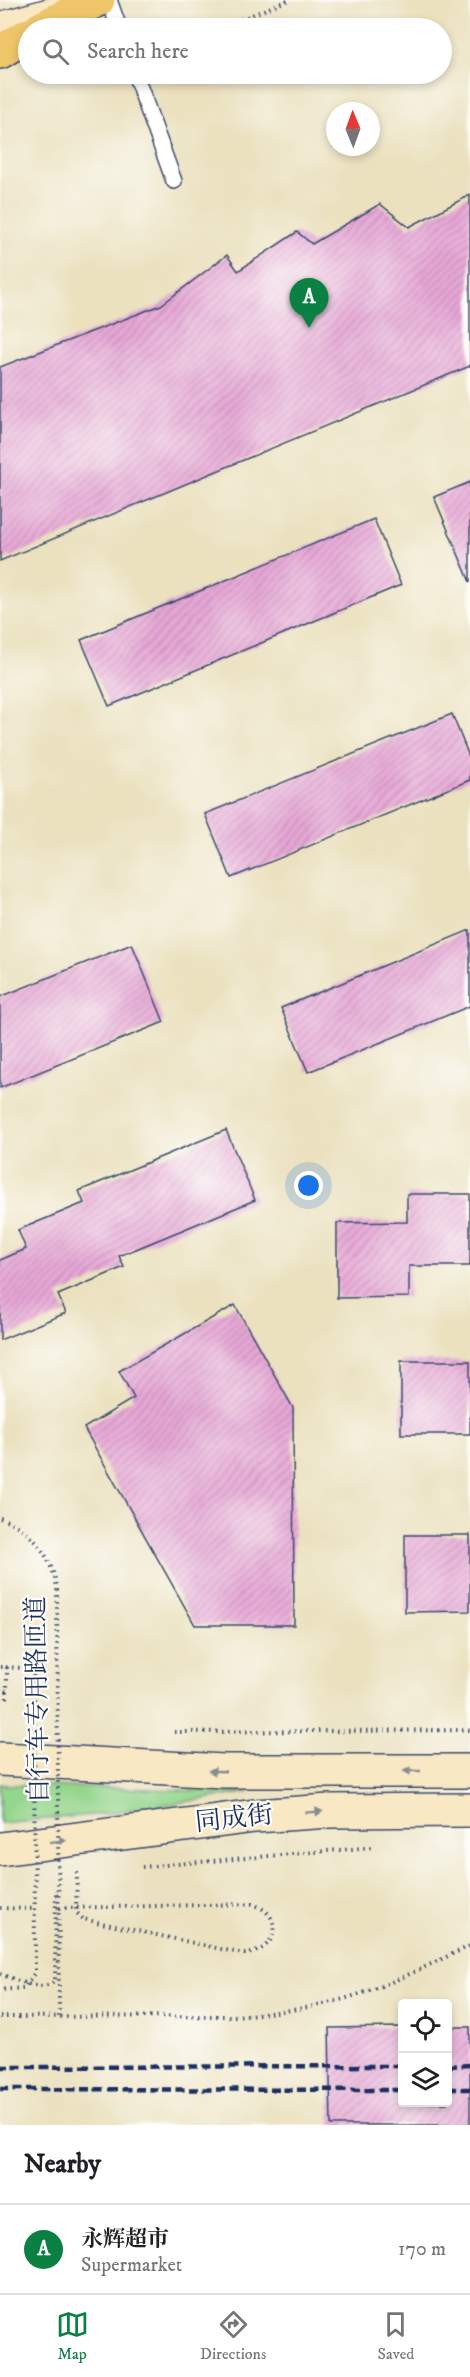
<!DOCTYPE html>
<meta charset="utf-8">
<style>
body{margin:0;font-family:"IM FELL DW Pica","Noto Serif SC",serif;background:#f6f6f6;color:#202124}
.controls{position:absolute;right:18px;bottom:18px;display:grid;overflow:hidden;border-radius:6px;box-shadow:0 3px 9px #0003}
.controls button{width:54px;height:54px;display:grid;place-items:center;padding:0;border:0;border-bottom:2px solid #e0e0e0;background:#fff;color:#202124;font:30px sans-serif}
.compass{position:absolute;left:326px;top:102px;width:54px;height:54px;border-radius:50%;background:#fff;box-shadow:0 3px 9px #0003;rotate:359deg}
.you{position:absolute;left:309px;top:1186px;width:21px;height:21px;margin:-15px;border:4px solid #fff;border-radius:50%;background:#1a73e8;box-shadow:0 0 0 9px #1a73e833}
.badge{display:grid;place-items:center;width:39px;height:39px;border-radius:50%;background:#0b8043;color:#fff;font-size:20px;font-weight:700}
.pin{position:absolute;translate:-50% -50px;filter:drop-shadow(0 2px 3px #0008)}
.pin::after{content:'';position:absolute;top:32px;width:21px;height:18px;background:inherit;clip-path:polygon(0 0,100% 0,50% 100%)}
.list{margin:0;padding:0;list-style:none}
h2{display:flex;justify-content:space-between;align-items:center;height:78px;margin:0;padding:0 24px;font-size:26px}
h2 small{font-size:20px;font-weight:400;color:#757577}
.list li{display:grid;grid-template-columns:39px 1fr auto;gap:18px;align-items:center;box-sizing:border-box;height:90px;padding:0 24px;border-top:2px solid #e0e0e0}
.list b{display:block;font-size:22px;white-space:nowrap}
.list p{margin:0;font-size:20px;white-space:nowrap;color:#757577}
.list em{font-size:20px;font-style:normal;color:#757577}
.icon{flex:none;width:33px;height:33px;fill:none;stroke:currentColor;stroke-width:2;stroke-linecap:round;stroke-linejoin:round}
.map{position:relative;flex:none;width:470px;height:2125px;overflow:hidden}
.search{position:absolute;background:#fff;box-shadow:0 3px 9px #0003;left:18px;right:18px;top:18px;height:66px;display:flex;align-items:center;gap:15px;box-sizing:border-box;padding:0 21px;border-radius:33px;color:#757577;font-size:22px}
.sheet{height:168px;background:#fff}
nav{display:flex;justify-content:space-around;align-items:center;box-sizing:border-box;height:84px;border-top:2px solid #e0e0e0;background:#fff;font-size:16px;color:#757577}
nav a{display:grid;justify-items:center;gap:3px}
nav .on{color:#0b8043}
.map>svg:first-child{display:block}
.green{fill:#95d68d;stroke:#588276;stroke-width:1.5}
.building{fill:url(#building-hatch)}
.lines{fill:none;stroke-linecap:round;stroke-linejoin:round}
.lane-casing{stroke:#3a4a6d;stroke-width:18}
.secondary-casing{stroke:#3a4a6d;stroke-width:36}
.primary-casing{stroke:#3a4a6d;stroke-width:36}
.path{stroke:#3a4a6d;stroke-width:4;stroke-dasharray:1.5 4.5;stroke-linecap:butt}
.lane{stroke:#fff;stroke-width:15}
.secondary{stroke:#f8e8c3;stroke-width:33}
.primary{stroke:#eec569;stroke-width:33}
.rail{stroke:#1b2f5e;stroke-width:4.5;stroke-dasharray:9 4.5;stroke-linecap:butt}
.path-bridge{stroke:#3a4a6d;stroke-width:4;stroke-dasharray:1.5 4.5;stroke-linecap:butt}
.oneway{fill:#8a8c90}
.labels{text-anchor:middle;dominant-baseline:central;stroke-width:4.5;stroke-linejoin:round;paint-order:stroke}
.street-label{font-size:26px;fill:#1b2f5e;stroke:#fdfcf7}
</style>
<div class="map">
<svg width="470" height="2125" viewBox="0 0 470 2125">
<defs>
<pattern id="building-hatch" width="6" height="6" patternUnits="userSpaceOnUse" patternTransform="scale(1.5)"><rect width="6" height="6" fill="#e8a8d7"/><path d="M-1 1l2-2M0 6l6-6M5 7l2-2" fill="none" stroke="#bb89b2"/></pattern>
</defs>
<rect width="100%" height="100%" fill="#fdfcf7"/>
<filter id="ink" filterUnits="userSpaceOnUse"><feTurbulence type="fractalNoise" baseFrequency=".0167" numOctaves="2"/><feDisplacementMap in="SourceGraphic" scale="12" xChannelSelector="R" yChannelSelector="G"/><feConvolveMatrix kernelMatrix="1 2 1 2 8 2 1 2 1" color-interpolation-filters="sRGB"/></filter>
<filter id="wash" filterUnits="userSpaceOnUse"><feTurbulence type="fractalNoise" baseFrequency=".008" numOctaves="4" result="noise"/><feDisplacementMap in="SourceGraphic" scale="24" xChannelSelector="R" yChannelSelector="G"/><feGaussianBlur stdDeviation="1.35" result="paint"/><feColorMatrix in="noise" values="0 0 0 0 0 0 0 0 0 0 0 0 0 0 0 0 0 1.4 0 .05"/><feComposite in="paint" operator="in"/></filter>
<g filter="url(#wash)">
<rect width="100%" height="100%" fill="#ebe1bf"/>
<polygon class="green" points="0,1784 7,1785 250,1792 102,1814 0,1823"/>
<g id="blocks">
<g class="building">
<polygon points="470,195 470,366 0,561 0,367 161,305 227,255 238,271 297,232 312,244 380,204 409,227"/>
<polygon points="470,482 470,582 434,497"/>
<polygon points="374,519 401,585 109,706 81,640"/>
<polygon points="452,714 470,759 470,780 231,878 205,814"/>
<polygon points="470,930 470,1006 308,1072 281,1008"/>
<polygon points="132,944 164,1022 0,1088 0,997"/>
<polygon points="226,1130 255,1200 119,1256 124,1267 58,1295 66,1313 0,1340 0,1260 26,1249 18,1230 84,1203 79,1191"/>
<polygon points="407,1194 470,1194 470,1266 409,1266 409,1297 337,1298 337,1223 407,1222"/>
<polygon points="235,1305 293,1408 294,1625 195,1625 84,1428 134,1398 119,1371"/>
<rect x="401" y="1361" width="69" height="73"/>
<polygon points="405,1535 470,1535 470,1611 405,1612"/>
<polygon points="402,2027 402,2103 447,2103 447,2027 470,2027 470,2125 331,2125 329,2028"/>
</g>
</g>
</g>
<g filter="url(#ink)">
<use href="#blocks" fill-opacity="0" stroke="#3a4a6d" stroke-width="1.5"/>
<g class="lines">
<defs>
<g id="lane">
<polyline points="109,0 119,28"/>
<polyline points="135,74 174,181"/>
</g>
<g id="secondary">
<polyline points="0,29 53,14"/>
<polyline points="0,1759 224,1771 470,1771"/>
<polyline points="0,1849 255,1816 330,1811 470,1810"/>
</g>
<g id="primary">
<polyline points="41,28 98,0"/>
<polyline points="0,52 28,35"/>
</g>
</defs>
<use href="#lane" class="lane-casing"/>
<use href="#secondary" class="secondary-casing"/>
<use href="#primary" class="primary-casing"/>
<g class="path">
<polyline points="219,28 289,0"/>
<polyline points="7,1667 7,1701"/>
<polyline points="0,1690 7,1691"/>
<polyline points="174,1732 470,1730"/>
<polyline points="142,1867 373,1847"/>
<polyline points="77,1872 76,1912 83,1919"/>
<polyline points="0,1908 35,1909"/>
<path d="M0 1974C15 1979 42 1993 55 1981L56 1891"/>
<path d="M0 2017 234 2016C281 2013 329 2006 374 1989 406 1977 438 1960 470 1946"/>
</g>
<use href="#lane" class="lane"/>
<use href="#secondary" class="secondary"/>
<use href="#primary" class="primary"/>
<g class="rail">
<polyline points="448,2066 470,2065"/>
<polyline points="0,2067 402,2066"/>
<polyline points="0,2089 402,2090"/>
<polyline points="448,2089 470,2089"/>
</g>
<g class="path-bridge">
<path d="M0 1518C32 1529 51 1555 57 1588L59 2017"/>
<polyline points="0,1667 25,1668 33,1673 34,1678 35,1972 24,1988 0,1990"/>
<path d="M59 1908 252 1904C287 1915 277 1952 244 1954L83 1919"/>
</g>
</g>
<defs><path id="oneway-solid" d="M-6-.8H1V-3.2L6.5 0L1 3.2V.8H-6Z" transform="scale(1.5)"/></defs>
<g class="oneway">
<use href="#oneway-solid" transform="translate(217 1771) rotate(-178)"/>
<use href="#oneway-solid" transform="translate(412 1771) rotate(180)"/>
<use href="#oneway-solid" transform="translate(314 1812) rotate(-4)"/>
<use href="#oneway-solid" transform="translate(58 1841) rotate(-7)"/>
</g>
</g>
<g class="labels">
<g class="street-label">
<text transform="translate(38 1700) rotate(-91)">自行车专用路匝道</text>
<text transform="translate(234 1819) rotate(-6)">同成街</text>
</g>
</g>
</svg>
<div class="controls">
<button><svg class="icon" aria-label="locate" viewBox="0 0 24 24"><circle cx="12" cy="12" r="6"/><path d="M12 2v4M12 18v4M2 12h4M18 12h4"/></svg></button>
<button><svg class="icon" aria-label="layers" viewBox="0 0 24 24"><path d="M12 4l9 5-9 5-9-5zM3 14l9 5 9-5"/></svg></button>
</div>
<svg class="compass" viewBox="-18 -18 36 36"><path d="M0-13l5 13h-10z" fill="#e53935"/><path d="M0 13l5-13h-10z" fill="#757577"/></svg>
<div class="you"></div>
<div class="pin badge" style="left:309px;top:328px">A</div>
<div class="search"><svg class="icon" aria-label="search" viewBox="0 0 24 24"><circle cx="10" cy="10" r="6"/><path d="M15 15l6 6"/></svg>Search here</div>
</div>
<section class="sheet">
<h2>Nearby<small></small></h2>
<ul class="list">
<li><span class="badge">A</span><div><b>永辉超市</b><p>Supermarket</p></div><em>170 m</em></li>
</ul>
</section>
<nav>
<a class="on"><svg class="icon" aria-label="map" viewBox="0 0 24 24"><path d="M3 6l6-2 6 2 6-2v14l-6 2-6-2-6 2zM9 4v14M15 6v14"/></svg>Map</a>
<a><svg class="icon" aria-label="directions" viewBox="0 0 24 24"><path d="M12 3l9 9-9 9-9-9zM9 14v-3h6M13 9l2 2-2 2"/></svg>Directions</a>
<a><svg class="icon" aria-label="saved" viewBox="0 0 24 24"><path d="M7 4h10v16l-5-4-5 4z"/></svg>Saved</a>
</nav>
